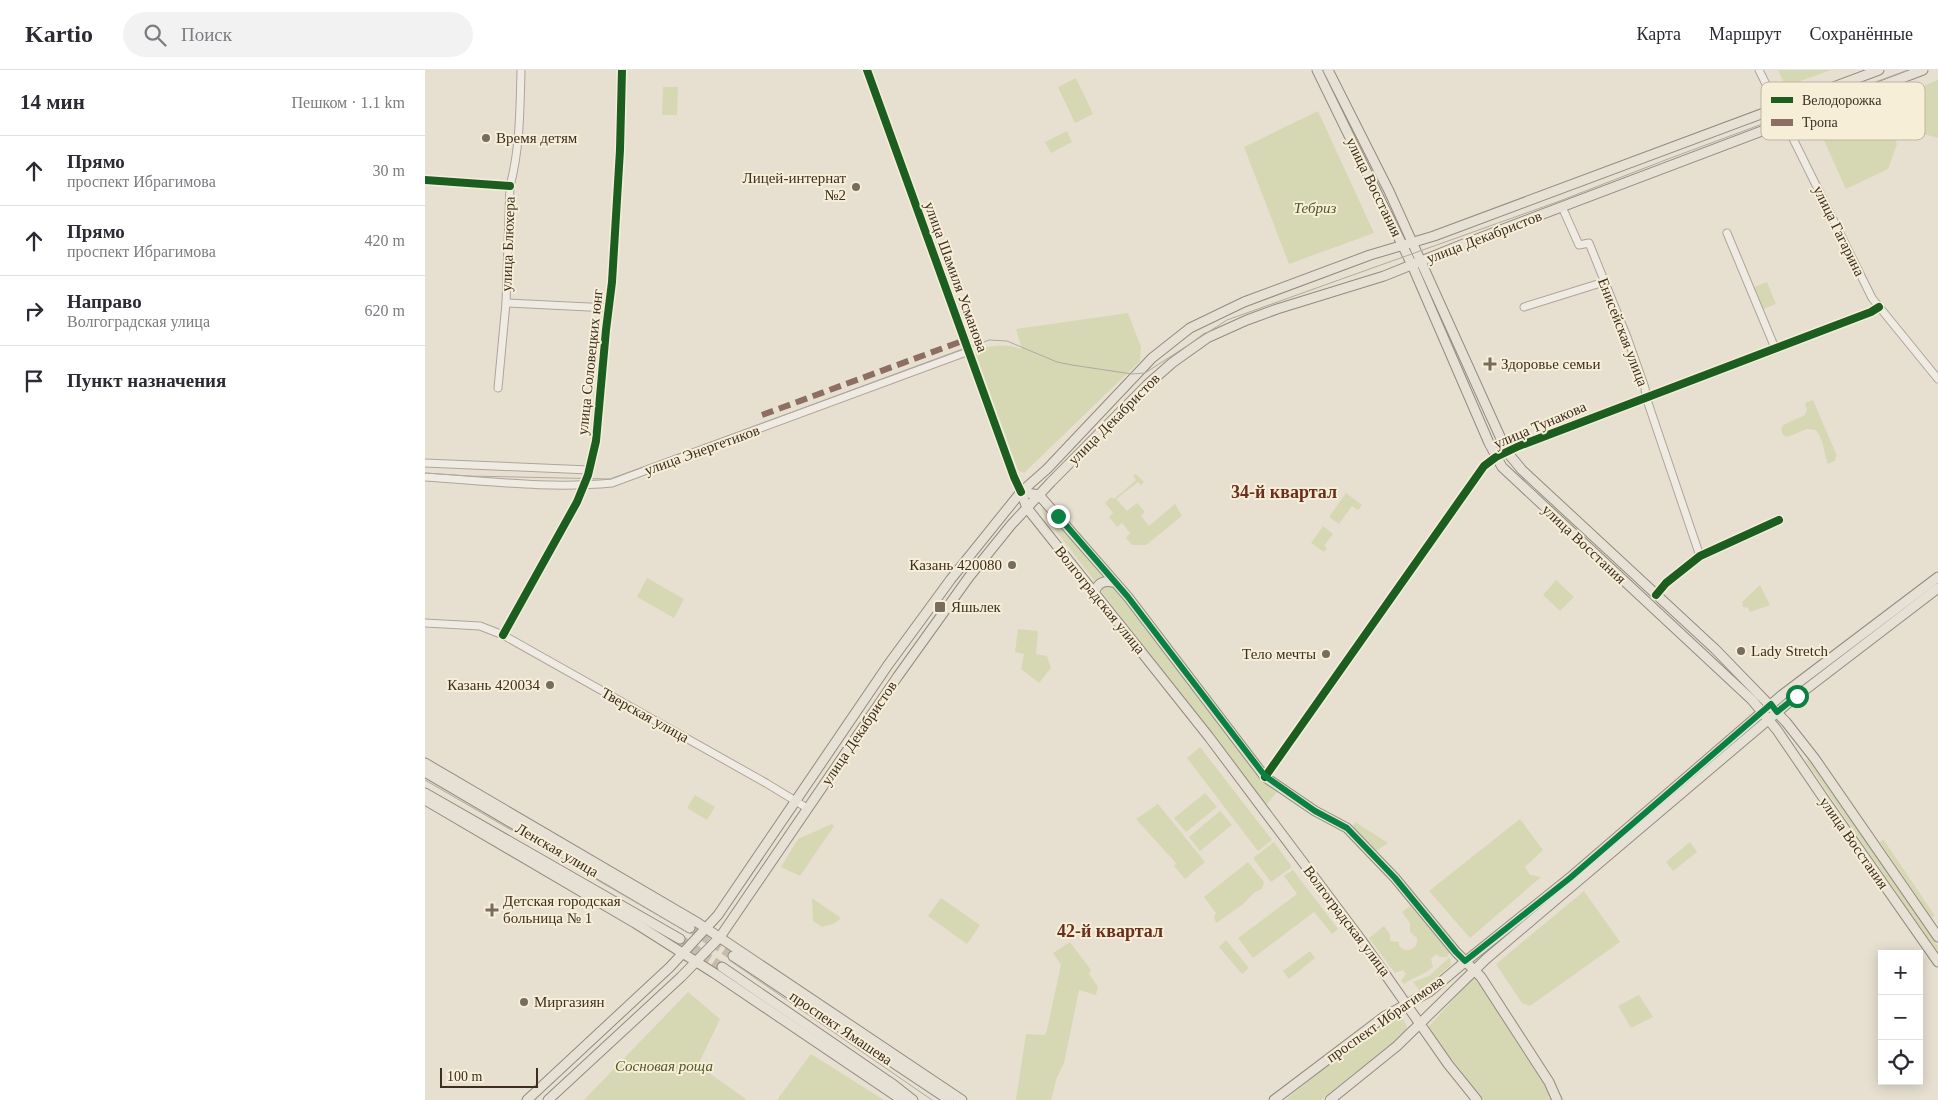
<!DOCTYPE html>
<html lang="ru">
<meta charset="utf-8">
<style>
body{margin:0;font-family:Georgia,serif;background:#f2f2f3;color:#2b2b33}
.controls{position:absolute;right:15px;bottom:15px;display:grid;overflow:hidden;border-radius:0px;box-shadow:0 2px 12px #0003}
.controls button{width:45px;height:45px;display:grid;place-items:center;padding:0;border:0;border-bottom:1px solid #e1e1e2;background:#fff;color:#2b2b33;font:25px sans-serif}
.scale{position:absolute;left:15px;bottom:12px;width:98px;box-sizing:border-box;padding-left:5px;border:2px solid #3d2e20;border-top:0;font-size:14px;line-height:18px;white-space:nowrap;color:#3d2e20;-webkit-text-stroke:4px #f7eed8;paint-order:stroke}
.stop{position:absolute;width:15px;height:15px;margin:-11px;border:4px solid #0b8043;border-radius:50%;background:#fff}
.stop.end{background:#0b8043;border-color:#fff;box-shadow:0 1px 5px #0008}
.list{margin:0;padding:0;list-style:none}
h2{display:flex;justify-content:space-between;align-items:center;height:65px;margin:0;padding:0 20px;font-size:21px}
h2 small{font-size:16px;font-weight:400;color:#7c7c81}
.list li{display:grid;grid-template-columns:32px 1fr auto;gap:15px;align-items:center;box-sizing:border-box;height:70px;padding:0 20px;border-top:1px solid #e1e1e2}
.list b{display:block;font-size:19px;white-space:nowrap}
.list p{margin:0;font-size:16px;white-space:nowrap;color:#7c7c81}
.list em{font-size:16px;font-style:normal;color:#7c7c81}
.icon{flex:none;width:28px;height:28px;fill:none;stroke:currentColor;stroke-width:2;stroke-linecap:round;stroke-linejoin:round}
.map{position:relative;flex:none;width:1513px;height:1030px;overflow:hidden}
header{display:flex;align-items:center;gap:30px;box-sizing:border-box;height:70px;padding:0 25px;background:#fff;border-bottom:1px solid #e1e1e2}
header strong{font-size:24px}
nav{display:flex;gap:28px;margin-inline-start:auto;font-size:18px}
.search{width:350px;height:45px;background:#f2f2f3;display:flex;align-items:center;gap:12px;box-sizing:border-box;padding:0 18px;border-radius:28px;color:#7c7c81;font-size:19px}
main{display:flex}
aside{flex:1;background:#fff}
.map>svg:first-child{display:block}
.green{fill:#d6d7b3}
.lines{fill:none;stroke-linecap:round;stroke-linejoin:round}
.major-tunnel{stroke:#c5bcae;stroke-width:9;stroke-dasharray:9 4.5;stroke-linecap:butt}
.minor-casing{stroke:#ada599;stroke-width:9}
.major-casing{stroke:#928b80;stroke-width:11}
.minor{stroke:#efebe3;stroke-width:7}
.major{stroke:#e6e1d4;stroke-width:9}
.tram{stroke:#afaaa2;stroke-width:1}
.quiet{stroke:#8d6e63;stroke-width:6;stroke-dasharray:12 6;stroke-linecap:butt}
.cycleway-casing{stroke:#f7eed8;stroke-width:11}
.cycleway{stroke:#1b5e20;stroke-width:8}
.route{stroke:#0b8043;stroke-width:6}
.poi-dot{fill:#786c5e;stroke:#f7eed8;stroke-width:2}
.labels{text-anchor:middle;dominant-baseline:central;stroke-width:4;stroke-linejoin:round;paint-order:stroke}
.poi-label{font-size:15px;fill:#3d2e20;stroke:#f7eed8;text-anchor:start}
.street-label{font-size:15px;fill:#3d2e20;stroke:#f7eed8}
.park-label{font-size:15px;font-style:italic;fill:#4d5a26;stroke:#f7eed8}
.quarter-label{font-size:18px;font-weight:bold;fill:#6b2e1e;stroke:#f7eed8}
.key{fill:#f7eed8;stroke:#bfb4a1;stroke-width:1}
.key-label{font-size:14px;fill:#3d2e20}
</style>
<header>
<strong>Kartio</strong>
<div class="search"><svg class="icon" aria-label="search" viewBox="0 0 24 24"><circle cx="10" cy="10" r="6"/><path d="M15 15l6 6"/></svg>Поиск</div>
<nav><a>Карта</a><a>Маршрут</a><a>Сохранённые</a></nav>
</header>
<main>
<aside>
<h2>14 мин<small>Пешком · 1.1 km</small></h2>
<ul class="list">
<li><svg class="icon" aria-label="ahead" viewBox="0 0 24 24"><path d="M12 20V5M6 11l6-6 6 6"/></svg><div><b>Прямо</b><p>проспект Ибрагимова</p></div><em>30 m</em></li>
<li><svg class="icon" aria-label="ahead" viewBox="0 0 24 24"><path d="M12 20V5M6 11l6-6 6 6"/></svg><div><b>Прямо</b><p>проспект Ибрагимова</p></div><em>420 m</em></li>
<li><svg class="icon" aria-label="right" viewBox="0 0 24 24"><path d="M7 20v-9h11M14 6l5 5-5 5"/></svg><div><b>Направо</b><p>Волгоградская улица</p></div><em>620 m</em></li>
<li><svg class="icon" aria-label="arrive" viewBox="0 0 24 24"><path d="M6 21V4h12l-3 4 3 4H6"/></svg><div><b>Пункт назначения</b></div></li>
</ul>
</aside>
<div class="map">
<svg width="1513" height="1030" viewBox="0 0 1513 1030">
<rect width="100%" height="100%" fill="#e7e0d1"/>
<g class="green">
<polygon points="1353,0 1406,0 1362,16 1360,15"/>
<polygon points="651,8 668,44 650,53 633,17"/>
<polygon points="1513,10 1513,68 1495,63 1476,25"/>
<polygon points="238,17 253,17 252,45 237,45"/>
<polygon points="1451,34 1472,74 1463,99 1421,119 1393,57"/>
<polygon points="893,41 949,163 864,194 819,77"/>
<polygon points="642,61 647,72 626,83 620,72"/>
<polygon points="1342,212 1351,234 1338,239 1329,217"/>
<path d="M703 243 716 277 715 291 599 403 593 400 551 284 553 279C569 275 580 274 597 279L591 259Z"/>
<path d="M1388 330 1412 386 1410 387 1411 390 1403 394C1398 382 1400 372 1391 360L1382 359 1362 367 1358 365 1356 359 1358 355 1380 345 1382 340 1380 333Z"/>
<polygon points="711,404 719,412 716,415 713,412 691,429 702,441 712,433 720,442 716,446 724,456 750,434 757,446 721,475 707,475 701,468 705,463 697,453 692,457 684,447 688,443 680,433 686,427 689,429 711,410 708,406"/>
<polygon points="921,423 937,435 933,440 927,436 914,454 904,447"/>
<polygon points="619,436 680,506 673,508 672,514 621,448 616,439"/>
<polygon points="898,456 908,464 899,476 902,478 899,482 886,473"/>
<polygon points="222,508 259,529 249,548 212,527"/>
<polygon points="1131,510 1149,527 1135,541 1118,525"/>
<polygon points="687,515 832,703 839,711 853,721 841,735 677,522 677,516"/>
<polygon points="1335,515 1345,535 1325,542 1323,538 1318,537 1317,532"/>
<polygon points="593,559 613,561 611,584 622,586 626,598 614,613 596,599 599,584 590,582"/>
<polygon points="775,677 847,770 833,781 762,688"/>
<polygon points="1383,689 1513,876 1513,883 1381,691"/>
<polygon points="780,723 792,737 761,762 749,748"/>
<polygon points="270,725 290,737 282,750 262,738"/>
<polygon points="733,734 780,792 760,809 749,796 751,793 711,749"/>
<polygon points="795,741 807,755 775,781 764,767"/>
<polygon points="1095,749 1118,780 1100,797 1105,805 1116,807 1045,868 1004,821"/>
<polygon points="930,752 963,773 951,781 928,757"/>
<polygon points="407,754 409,756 375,806 356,797 373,769"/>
<polygon points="1458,769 1510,846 1506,847 1455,772"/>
<polygon points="849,772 867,797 846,812 828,788"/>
<polygon points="1265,772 1272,782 1248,801 1241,792"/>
<polygon points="823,792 839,812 837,819 830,822 817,835 791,853 789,847 791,843 779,827"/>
<polygon points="868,800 913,859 907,864 889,842 828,888 813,868 872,824 859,806"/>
<polygon points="1159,821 1195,872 1105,936 1097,933 1071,894"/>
<polygon points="387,828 416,848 410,853 397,857 388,851"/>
<polygon points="516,828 555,855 542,874 503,846"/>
<path d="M985 836 1025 882 1022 887H1015L1011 884 1006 889 1008 897C999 905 988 907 979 914L976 911 981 904 978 900 970 903 944 868 959 856 965 864V871L974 872V876L979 880C988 881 993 876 992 868L985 862V853L977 842Z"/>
<polygon points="801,870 824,898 817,904 794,877"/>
<polygon points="645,872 666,900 664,904 673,917 671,925 654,920 639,993 632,1007 626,1030 591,1030 601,964 619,965 621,964 636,895 628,883"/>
<polygon points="885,881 890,888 864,909 858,901"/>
<polygon points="1025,887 1026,895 995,921 988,912 1004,906"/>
<polygon points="1048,908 1052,908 1120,1012 1128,1030 1059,1030 1004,960 1004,956"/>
<polygon points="263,922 295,949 273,995 322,1030 159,1030"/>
<polygon points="1214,925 1228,947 1206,958 1193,936"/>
<polygon points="971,946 977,947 982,957 980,963 896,1030 860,1030 943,963 960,951"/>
<polygon points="386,984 459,1030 352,1030"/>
</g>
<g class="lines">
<g class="major-tunnel">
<polyline points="265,858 308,886"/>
<polyline points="255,869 297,897"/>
</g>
<defs>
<g id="minor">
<polyline points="442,0 589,407 596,422"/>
<polyline points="1334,0 1447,228 1513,309"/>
<polyline points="0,110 85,116"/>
<polyline points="1137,137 1154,175 1164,173 1202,267 1220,318 1221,327 1275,486"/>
<polyline points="1302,163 1350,278"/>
<polyline points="81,233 184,238"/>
<polyline points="1099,237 1179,212"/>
<path d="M73 318 81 233 85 116C95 79 95 39 96 0"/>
<polyline points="0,393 164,400"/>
<path d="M0 407C62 411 125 419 187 413L544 281"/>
<polyline points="1231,525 1241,513 1275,486 1354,450"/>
<polyline points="0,553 55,556 78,565 341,713 382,738"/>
<polyline points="78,565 152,432 163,405 171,371 181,260 187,212 195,80 197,0"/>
<polyline points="840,707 1059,396 1071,387 1094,376 1446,242 1454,237"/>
</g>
<g id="major">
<polyline points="892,0 987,195 1064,373 1077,397 1327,630 1352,660 1399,729 1513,892"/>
<polyline points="903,0 964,121 1082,382 1097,400 1290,579 1361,652 1390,689 1513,867"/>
<polyline points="596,422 614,425 703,527 840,707 890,741 922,758 970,808 1031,882 1056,907 1124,1012 1132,1030"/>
<polyline points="596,422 602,438 784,667 937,871 1023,994 1052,1030"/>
<path d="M669 523C673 513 678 510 688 512"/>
<polyline points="0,693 273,853 537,1030"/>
<polyline points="0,702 265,858"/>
<polyline points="0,723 255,869"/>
<polyline points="0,730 210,853 289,903 477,1030"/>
<polyline points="308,886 524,1030"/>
<polyline points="297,897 469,1015 488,1030"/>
<polyline points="102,1030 245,897 293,845 463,595 526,509 596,422 622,399 727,288 765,258 819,232 945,185 1009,166 1454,0"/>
<polyline points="123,1030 256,907 295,867 473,606 544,507 586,455 626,412 722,315 747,293 782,268 822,250 852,239 959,206 1036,175 1498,0"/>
<polyline points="849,1030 960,946 1004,922 1041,891 1147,806 1357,625 1513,507"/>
<polyline points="905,1030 972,976 1061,889 1363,633 1513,518"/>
</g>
</defs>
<use href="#minor" class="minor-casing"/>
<use href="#major" class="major-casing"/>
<use href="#minor" class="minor"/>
<use href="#major" class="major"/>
<g class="tram">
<polyline points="0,403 44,406 185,409 564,270 582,271 632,292 647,295 707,304 720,303 802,250 1132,132 1243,89 1483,0"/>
<polyline points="0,710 262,862"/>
<polyline points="304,890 507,1030"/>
</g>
<polyline class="quiet" points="337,345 540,270"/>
<defs>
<g id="cycleway">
<polyline points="442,0 589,407 596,422"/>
<polyline points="0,110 85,116"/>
<polyline points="1231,525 1241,513 1275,486 1354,450"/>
<polyline points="78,565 152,432 163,405 171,371 181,260 187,212 195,80 197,0"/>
<polyline points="840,707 1059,396 1071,387 1094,376 1446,242 1454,237"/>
</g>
</defs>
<use href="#cycleway" class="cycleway-casing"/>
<use href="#cycleway" class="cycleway"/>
</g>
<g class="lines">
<polyline class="route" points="633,446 703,527 840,706 890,741 922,758 970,808 1031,882 1040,891 1145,808 1346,634 1352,642 1372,626"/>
</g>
<g class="poi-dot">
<circle cx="61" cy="68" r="5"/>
<circle cx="431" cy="117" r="5"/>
<path d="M1062.5 286.5h5v5h5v5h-5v5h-5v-5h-5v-5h5z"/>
<circle cx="587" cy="495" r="5"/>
<rect x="509" y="531" width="12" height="12" rx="2.5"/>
<circle cx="1316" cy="581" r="5"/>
<circle cx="901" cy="584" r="5"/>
<circle cx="125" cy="615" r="5"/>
<path d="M64.5 832.5h5v5h5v5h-5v5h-5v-5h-5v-5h5z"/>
<circle cx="99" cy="932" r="5"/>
</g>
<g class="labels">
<g class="poi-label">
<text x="71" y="68">Время детям</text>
<text x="421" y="108" text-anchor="end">Лицей-интернат<tspan x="421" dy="17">№2</tspan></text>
<text x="1076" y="294">Здоровье семьи</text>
<text x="577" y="495" text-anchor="end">Казань 420080</text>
<text x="526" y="537">Яшьлек</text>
<text x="1326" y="581">Lady Stretch</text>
<text x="891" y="584" text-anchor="end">Тело мечты</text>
<text x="115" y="615" text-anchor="end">Казань 420034</text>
<text x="78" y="831">Детская городская<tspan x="78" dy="17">больница № 1</tspan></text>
<text x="109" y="932">Миргазиян</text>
</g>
<g class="street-label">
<text transform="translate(949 117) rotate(64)">улица Восстания</text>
<text transform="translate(1414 161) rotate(64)">улица Гагарина</text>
<text transform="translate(1059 167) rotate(-21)">улица Декабристов</text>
<text transform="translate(83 174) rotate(-88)">улица Блюхера</text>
<text transform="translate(531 207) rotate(70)">улица Шамиля Усманова</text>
<text transform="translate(1198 262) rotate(69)">Енисейская улица</text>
<text transform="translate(165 292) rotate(-84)">улица Соловецких юнг</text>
<text transform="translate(689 349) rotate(-45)">улица Декабристов</text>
<text transform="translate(1115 355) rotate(-23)">улица Тунакова</text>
<text transform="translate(277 380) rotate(-20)">улица Энергетиков</text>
<text transform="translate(1159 474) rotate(43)">улица Восстания</text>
<text transform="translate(675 530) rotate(51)">Волгоградская улица</text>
<text transform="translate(220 645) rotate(29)">Тверская улица</text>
<text transform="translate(434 663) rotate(-56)">улица Декабристов</text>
<text transform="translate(1429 773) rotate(55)">улица Восстания</text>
<text transform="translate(132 780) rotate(30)">Ленская улица</text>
<text transform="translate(922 851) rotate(53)">Волгоградская улица</text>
<text transform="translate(960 949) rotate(-35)">проспект Ибрагимова</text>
<text transform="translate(416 958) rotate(34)">проспект Ямашева</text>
</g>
<g class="park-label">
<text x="890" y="138">Тебриз</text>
<text x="239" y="996">Сосновая роща</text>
</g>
<g class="quarter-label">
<text x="859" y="422">34-й квартал</text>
<text x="685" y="861">42-й квартал</text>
</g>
</g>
<rect x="1336" y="12" width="164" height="58" rx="8" class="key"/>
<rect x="1346" y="27" width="22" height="6" fill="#1b5e20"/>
<rect x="1346" y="49" width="22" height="7" fill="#8d6e63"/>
<g class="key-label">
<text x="1377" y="35">Велодорожка</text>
<text x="1377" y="57">Тропа</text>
</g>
</svg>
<div class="controls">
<button>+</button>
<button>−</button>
<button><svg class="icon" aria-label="locate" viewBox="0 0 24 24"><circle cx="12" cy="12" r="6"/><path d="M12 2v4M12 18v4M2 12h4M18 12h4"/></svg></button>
</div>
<div class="scale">100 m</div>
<div class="stop" style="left:1372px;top:626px"></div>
<div class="stop end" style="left:633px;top:446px"></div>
</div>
</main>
